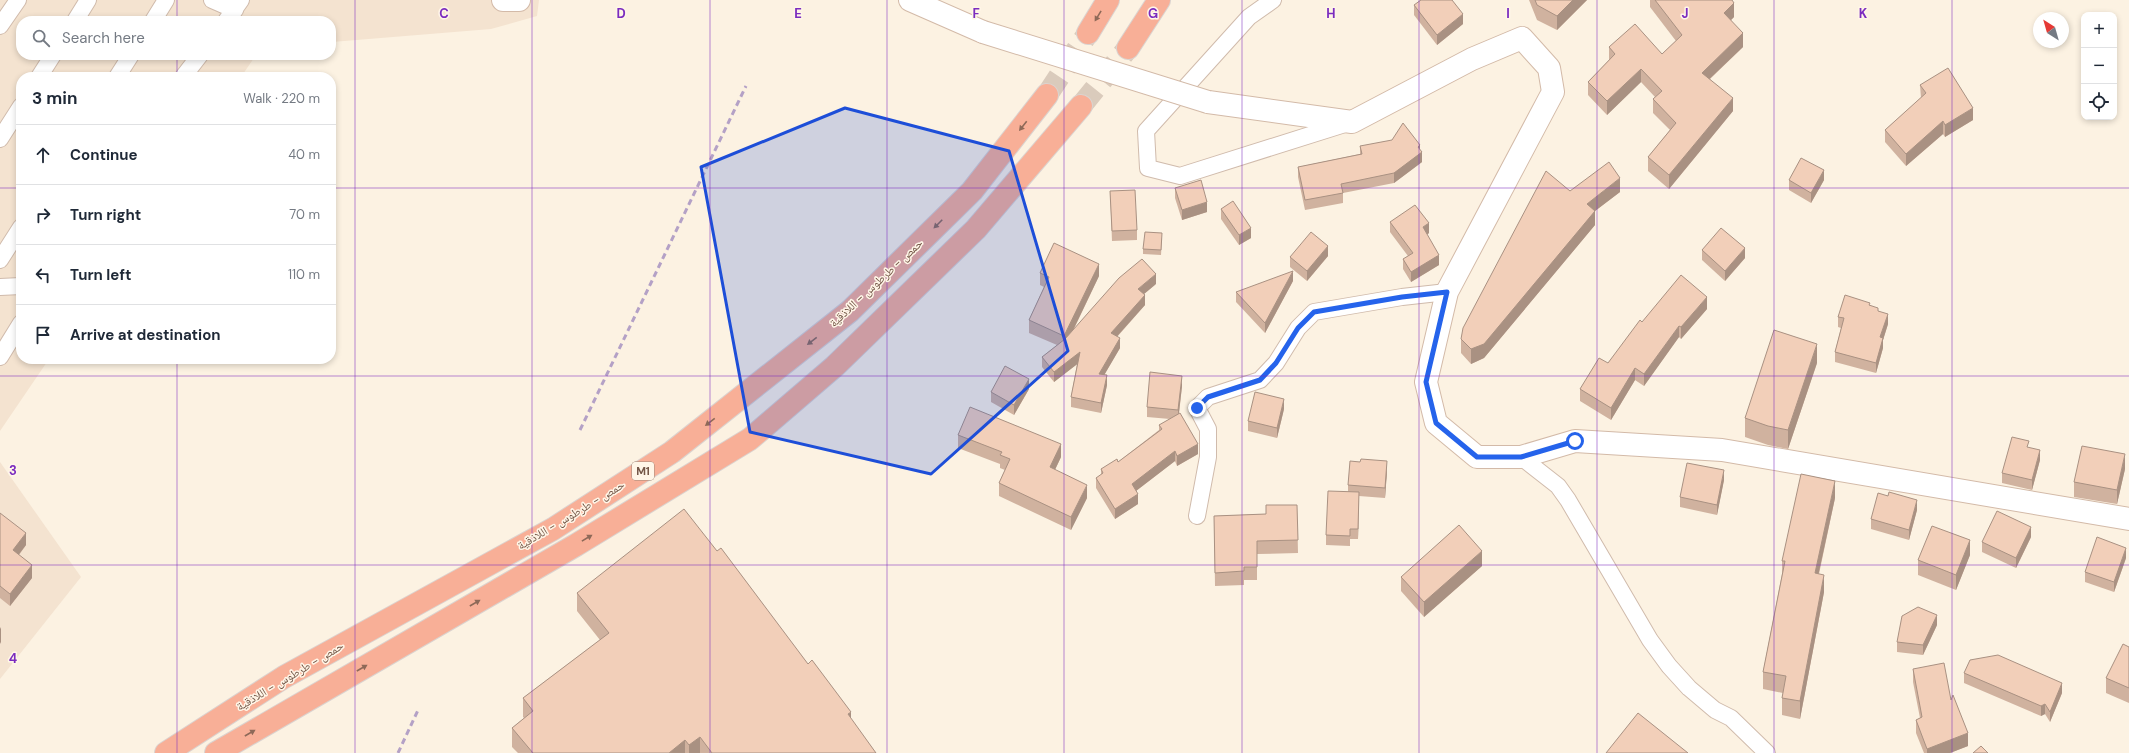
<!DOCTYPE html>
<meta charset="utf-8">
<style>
body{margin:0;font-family:"DM Sans","Noto Naskh Arabic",sans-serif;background:#f6f6f7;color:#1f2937}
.controls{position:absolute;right:12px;top:12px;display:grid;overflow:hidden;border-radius:8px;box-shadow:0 2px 6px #0003}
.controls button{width:36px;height:36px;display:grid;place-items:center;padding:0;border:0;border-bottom:1px solid #e0e1e3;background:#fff;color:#1f2937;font:20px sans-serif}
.compass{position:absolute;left:2033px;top:12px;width:36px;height:36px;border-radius:50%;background:#fff;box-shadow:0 2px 6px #0003;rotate:323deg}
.stop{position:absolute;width:12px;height:12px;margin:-9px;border:3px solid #2563eb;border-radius:50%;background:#fff}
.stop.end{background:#2563eb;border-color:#fff;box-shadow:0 1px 4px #0008}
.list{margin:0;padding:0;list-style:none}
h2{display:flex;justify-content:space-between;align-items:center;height:52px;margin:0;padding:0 16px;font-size:17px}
h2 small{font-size:13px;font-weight:400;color:#747a83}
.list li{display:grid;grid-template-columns:26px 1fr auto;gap:12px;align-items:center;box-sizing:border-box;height:60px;padding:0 16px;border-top:1px solid #e0e1e3}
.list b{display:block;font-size:15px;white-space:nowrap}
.list em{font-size:13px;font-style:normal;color:#747a83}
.icon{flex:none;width:22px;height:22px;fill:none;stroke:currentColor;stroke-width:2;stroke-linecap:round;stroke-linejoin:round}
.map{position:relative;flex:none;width:2129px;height:753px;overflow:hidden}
.search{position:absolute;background:#fff;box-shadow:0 2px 6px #0003;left:16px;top:16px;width:320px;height:44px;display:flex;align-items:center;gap:10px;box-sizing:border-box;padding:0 14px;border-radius:16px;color:#747a83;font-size:15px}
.panel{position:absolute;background:#fff;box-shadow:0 2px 6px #0003;left:16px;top:72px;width:320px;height:292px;border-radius:16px}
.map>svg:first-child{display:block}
.residential{fill:#f4e3d0}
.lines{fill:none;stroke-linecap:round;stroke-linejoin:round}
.motorway-tunnel{stroke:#dacbbc;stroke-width:22;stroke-dasharray:22 11;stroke-linecap:butt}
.minor-casing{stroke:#d0bbac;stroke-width:18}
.secondary-casing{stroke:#d3baa8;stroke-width:24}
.motorway-casing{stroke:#dbd3cf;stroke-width:24}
.minor{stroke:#fff;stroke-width:16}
.secondary{stroke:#fff;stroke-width:22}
.motorway{stroke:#f8af97;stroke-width:22}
.rail{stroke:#b4a1c6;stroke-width:3;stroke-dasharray:6 4;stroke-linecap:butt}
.secondary-bridge-casing{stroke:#d3baa8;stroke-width:24;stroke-linecap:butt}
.secondary-bridge{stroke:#fff;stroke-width:22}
.wall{fill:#d0b29f}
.shaded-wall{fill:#a99182}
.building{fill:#f2cfb9;stroke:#a99182}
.oneway{fill:#8e6958}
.route{stroke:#2563eb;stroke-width:5}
.marked{fill:#1d4ed8;fill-opacity:0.2;stroke:#1d4ed8;stroke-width:3;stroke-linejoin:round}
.grid{fill:none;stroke:#7b2cbf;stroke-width:1;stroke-opacity:0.55}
.labels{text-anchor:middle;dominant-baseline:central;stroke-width:3;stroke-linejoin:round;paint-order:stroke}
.shield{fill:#fff6e8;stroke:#9e8778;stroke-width:1}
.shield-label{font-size:11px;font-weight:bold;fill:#745748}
.street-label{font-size:12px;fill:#745748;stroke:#fff6e8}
.grid-label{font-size:13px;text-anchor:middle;font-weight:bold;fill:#7b2cbf;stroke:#fff6e8;stroke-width:3;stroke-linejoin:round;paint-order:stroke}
</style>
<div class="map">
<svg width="2129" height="753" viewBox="0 0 2129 753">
<rect width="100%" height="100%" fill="#fcf2e2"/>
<g class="residential">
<polygon points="0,0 539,0 537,16 491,29 332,42 331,21 21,21 21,55 256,55 241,77 21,77 21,359 49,359 0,431"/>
<polygon points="0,462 81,577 0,679"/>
</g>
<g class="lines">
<g class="motorway-tunnel">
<polyline points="1047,95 1088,33"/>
<polyline points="1081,106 1128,48"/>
</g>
<defs>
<g id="minor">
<polyline points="212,0 235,10"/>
<polyline points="1273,0 1249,17 1146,131 1148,168 1180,176 1348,123"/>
<polyline points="75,21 88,0"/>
<polyline points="153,21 166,0"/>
<polyline points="226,21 241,0"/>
<polyline points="0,26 18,0"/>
<polyline points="39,77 53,55"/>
<polyline points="117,77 131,55"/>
<polyline points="183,77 200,55"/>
<polyline points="0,139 21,106"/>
<polyline points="0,260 21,227"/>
<polyline points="0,287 21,286"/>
<polyline points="0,357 21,323"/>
<polyline points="1521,457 1558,486 1568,500 1650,640 1669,666 1689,688 1715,710 1731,718 1767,753"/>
<polyline points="1197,516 1208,457 1208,429 1197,408 1208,397 1260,380 1276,363 1298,328 1314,312 1402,297 1447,292"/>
</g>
<g id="secondary">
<polyline points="503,0 519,0"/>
<polyline points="910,0 983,32"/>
<polyline points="1208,102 1352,122 1472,59 1522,38 1549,68 1553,92 1447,292 1426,382 1436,423 1477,457 1521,457 1575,441 1722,450 2129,519"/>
</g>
<g id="motorway">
<polyline points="1088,33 1108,0"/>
<polyline points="1128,48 1159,0"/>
<polyline points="166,753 284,677 553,529 672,452 850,311 972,191 1047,95"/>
<polyline points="216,753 576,545 750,439 835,366 976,229 1081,106"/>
</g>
</defs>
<use href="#minor" class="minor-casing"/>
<use href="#secondary" class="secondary-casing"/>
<use href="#motorway" class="motorway-casing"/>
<use href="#minor" class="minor"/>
<use href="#secondary" class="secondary"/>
<use href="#motorway" class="motorway"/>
<g class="rail">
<polyline points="580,430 746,86"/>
<polyline points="398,753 419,708"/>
</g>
<defs>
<polyline id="secondary-bridge" points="983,32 1208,102"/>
</defs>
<use href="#secondary-bridge" class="secondary-bridge-casing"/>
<use href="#secondary-bridge" class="secondary-bridge"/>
</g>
<g class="wall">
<polygon points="1529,0 1587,0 1557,30 1537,20"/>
<polygon points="1650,0 1732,0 1734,17 1731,20 1743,47 1710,79 1733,111 1669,189 1648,171 1648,157 1670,130 1653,113 1653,99 1655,97 1641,82 1607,115 1588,95 1588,82 1609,60 1609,47 1662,54 1676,41 1650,7"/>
<polygon points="1414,5 1463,24 1437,45 1414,15"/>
<polygon points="1920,85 1973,120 1945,137 1943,134 1906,166 1885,142 1885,130 1921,98"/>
<polygon points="1360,146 1420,150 1422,162 1394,183 1343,193 1343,203 1305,210 1298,177 1298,167 1360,154"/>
<polygon points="1789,180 1824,180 1811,203 1789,190"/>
<polygon points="1175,188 1207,212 1182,220 1175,198"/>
<polygon points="1110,191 1137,230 1137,240 1112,241"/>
<polygon points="1570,191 1620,192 1595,211 1595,225 1484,358 1471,364 1461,353 1461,339"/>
<polygon points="1221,209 1251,238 1239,245 1221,219"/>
<polygon points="1390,222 1429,233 1427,235 1439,265 1411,282 1403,269 1403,259 1408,256 1390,232"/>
<polygon points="1162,238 1161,255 1143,254 1143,249"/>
<polygon points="1702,250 1745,258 1725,281 1702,260"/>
<polygon points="1328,256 1307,281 1290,267 1290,257"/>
<polygon points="1040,273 1099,276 1073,331 1156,284 1144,294 1145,305 1117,337 1120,348 1104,375 1107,385 1101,413 1071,407 1071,397 1077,364 1054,382 1042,367 1042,357 1057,345 1029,333 1029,320 1044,287 1040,285"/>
<polygon points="1293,281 1265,333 1236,302 1236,292"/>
<polygon points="1870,305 1878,311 1888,324 1883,340 1883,348 1876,373 1835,362 1835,352 1841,328 1838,327 1838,317"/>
<polygon points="1707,309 1681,339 1679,337 1644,386 1635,380 1611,420 1580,401 1580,389 1608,363 1642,322"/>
<polygon points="1817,363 1788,449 1768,445 1745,437 1745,418"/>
<polygon points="1182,386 1179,414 1198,454 1177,466 1175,461 1136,491 1138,504 1115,519 1096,488 1096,478 1101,475 1101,469 1118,462 1159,430 1159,425 1170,419 1147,417 1147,407"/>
<polygon points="1029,389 1014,415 991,402 991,392"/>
<polygon points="1284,409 1277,438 1248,431 1248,421"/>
<polygon points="958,435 1061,457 1055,470 1087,498 1071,530 999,496 999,483 1005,470 1000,468 1000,464 958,448"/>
<polygon points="2040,460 2032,490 2002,483 2002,473"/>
<polygon points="2125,469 2117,504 2074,497 2074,482"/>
<polygon points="1387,471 1385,498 1359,496 1358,539 1350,539 1350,546 1326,545 1326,535 1348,492 1348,485"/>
<polygon points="1724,480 1717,515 1680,507 1680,497"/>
<polygon points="1835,498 1819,574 1824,592 1800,719 1782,715 1782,698 1783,693 1763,689 1763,672 1782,574 1782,561"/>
<polygon points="1297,505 1298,553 1257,554 1257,580 1244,580 1244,585 1215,586 1214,516 1266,514"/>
<polygon points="1917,510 1909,540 1871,529 1871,519"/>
<polygon points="0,513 26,545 19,555 32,578 10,606 0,598"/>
<polygon points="2031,537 2016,568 1982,552 1982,542"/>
<polygon points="717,551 808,664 851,720 876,753 518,753 512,747 512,728 524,718 523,717 523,698 600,640 577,611 577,593"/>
<polygon points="1970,555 1956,590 1918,575 1918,560"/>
<polygon points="2126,558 2114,592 2085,582 2085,572"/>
<polygon points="1482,566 1424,617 1401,591 1401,577"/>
<polygon points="1937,625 1923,655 1897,652 1897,642"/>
<polygon points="2129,647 2129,703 2106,693 2106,678"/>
<polygon points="1913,669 1951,700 1968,746 1950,753 1924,753 1916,733 1916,720 1920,718 1913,682"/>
<polygon points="1964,673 2062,693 2050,722 2045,714 2041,716 1964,683"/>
</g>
<g class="shaded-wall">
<polygon points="1573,0 1587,0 1557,30 1557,16"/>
<polygon points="1734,3 1734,17 1724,27 1724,13"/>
<polygon points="1463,14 1463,24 1437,45 1437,35"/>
<polygon points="1743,33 1743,47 1702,86 1702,73"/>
<polygon points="1641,69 1641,82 1607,115 1607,101"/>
<polygon points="1733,98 1733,111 1669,189 1669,175"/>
<polygon points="1973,108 1973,120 1945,137 1945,125"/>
<polygon points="1943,121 1943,134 1906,166 1906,154"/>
<polygon points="1420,145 1420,153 1422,152 1422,162 1394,183 1394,173 1418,147"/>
<polygon points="1824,170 1824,180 1811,203 1811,193"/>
<polygon points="1620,178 1620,192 1595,211 1595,225 1484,358 1471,364 1471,349 1587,204"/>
<polygon points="1207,202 1207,212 1182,220 1182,210"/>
<polygon points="1429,223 1429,233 1423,237 1423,227"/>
<polygon points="1251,228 1251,238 1239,245 1239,235"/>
<polygon points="1328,246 1328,256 1307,281 1307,271"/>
<polygon points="1745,248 1745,258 1725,281 1725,271"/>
<polygon points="1439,255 1439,265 1411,282 1411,272"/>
<polygon points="1099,264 1099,276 1064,349 1064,336"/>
<polygon points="1293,271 1293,281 1265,333 1265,323"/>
<polygon points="1156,274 1156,284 1138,299 1138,289"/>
<polygon points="1145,295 1145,305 1111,343 1111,333"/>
<polygon points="1707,297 1707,309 1681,339 1681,327"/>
<polygon points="1888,314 1888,324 1883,340 1883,348 1876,373 1876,363 1880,337"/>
<polygon points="1679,326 1679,337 1644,386 1644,374"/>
<polygon points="1120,338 1120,348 1099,384 1099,374"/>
<polygon points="1817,344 1817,363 1788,449 1788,430"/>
<polygon points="1080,352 1080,362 1054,382 1054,372"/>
<polygon points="1635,368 1635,380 1611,420 1611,408"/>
<polygon points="1107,375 1107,385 1101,413 1101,403"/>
<polygon points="1182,376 1182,386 1178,420 1178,410"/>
<polygon points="1029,379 1029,389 1014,415 1014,405"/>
<polygon points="1284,399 1284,409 1277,438 1277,428"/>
<polygon points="1061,444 1061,457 1050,480 1050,467"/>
<polygon points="1198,444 1198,454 1177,466 1177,456"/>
<polygon points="2040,450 2040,460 2032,490 2032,480"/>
<polygon points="1175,451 1175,461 1132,494 1132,484"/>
<polygon points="2125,454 2125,469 2117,504 2117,490"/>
<polygon points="1387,461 1387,471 1385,498 1385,488"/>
<polygon points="1724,470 1724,480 1717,515 1717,505"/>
<polygon points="1835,481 1835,498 1815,590 1815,573"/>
<polygon points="1087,485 1087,498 1071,530 1071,517"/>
<polygon points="1359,492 1359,502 1358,539 1358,529"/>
<polygon points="1138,494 1138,504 1115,519 1115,509"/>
<polygon points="1917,500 1917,510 1909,540 1909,530"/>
<polygon points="2031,527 2031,537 2016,568 2016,558"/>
<polygon points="26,533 26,545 13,562 13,550"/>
<polygon points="1970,540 1970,555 1956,590 1956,575"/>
<polygon points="2126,548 2126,558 2114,592 2114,582"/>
<polygon points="1482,551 1482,566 1424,617 1424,602"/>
<polygon points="32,565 32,578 10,606 10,594"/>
<polygon points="1824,575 1824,592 1800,719 1800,701"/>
<polygon points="1937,615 1937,625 1923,655 1923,645"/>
<polygon points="1,627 1,642 0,644 0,629"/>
<polygon points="2062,683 2062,693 2050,722 2050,712"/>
<polygon points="2045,704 2045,714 2041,716 2041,706"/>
<polygon points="851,712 851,731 848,714"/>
<polygon points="1968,733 1968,746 1950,753 1927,753 1927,749"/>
<polygon points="700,737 700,753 689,753 689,745"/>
<polygon points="685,740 685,753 669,753"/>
</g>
<g class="building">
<polygon points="1421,0 1452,0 1463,14 1437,35 1414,5"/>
<polygon points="1535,0 1573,0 1557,16 1537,5"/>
<polygon points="1655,0 1732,0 1734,3 1724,13 1743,33 1702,73 1733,98 1669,175 1648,157 1676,123 1653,99 1662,91 1641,69 1607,101 1588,82 1615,54 1609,47 1635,24 1662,54 1682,35"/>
<polygon points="1948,68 1973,108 1945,125 1943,121 1906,154 1885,130 1926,93 1920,85"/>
<polygon points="1403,123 1420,145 1418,147 1422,152 1394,173 1341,184 1343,193 1305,200 1298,167 1362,154 1360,146 1392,140"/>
<polygon points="1801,158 1824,170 1811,193 1789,180"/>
<polygon points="1609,162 1620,178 1587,204 1595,211 1484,344 1471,349 1461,339 1463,328 1546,171 1570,191"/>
<polygon points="1201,180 1207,202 1182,210 1175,188"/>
<polygon points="1135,190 1137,230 1112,231 1110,191"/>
<polygon points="1233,201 1251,228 1239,235 1221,209"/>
<polygon points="1415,205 1429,223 1423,227 1439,255 1411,272 1403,259 1413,253 1390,222"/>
<polygon points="1721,228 1745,248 1725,271 1702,250"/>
<polygon points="1145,232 1162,233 1161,250 1143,249"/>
<polygon points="1311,232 1328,246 1307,271 1290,257"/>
<polygon points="1054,243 1099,264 1064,336 1029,320 1049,277 1040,273"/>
<polygon points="1142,259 1156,274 1138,289 1145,295 1111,333 1120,338 1099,374 1107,375 1101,403 1071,397 1080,352 1054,372 1042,357 1065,339 1119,278"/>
<polygon points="1293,271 1265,323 1236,292"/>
<polygon points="1681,275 1707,297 1681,327 1679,326 1644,374 1635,368 1611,408 1580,389 1599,358 1608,363 1640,320 1642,322"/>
<polygon points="1845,295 1870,303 1869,305 1878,308 1878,311 1888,314 1880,337 1883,338 1876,363 1835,352 1844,318 1838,317"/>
<polygon points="1774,330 1817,344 1788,430 1768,426 1745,418"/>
<polygon points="1005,366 1029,379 1014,405 991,392"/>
<polygon points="1150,372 1182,376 1178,410 1147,407"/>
<polygon points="1255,392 1284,399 1277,428 1248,421"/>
<polygon points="970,407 1061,444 1050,467 1087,485 1071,517 999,483 1010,459 1000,455 1002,452 958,435"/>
<polygon points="1180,413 1198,444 1177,456 1175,451 1132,484 1138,494 1115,509 1096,478 1103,473 1101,469 1117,459 1118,462 1162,429 1159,425"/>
<polygon points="2012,437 2029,441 2027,447 2040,450 2032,480 2002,473"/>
<polygon points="2082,446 2125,454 2117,490 2074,482"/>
<polygon points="1361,459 1387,461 1385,488 1348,485 1350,461 1360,462"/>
<polygon points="1687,463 1724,470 1717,505 1680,497"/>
<polygon points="1801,474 1835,481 1815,573 1824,575 1800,701 1782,698 1786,676 1763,672 1785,561 1782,561"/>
<polygon points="1328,491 1359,492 1358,529 1350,529 1350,536 1326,535"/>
<polygon points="1889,492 1917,500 1909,530 1871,519 1878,493 1888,496"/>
<polygon points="1266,505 1297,505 1298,540 1257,541 1257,567 1244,567 1244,571 1215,573 1214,516 1266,514"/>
<polygon points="684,509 717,551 721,548 808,664 812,660 851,712 848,714 876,753 712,753 700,737 689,745 685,740 669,753 533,753 512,728 533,711 523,698 609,633 577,593"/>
<polygon points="1997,511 2031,527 2016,558 1982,542"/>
<polygon points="0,513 26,533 13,550 32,565 10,594 0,586"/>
<polygon points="1459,525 1482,551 1424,602 1401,577"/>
<polygon points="1932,526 1970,540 1956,575 1918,560"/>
<polygon points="2097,537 2126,548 2114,582 2085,572"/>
<polygon points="1918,607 1937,615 1923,645 1897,642 1902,616"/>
<polygon points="2123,644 2129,647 2129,688 2106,678"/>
<polygon points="1998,655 2062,683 2050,712 2045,704 2041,706 1964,673 1970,660"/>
<polygon points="1944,663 1951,700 1953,695 1968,733 1927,749 1916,720 1922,717 1913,669"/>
<polygon points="1638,713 1688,753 1606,753"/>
<polygon points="1981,746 1988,753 1973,753"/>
</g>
<defs><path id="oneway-solid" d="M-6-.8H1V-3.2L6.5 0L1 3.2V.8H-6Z"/></defs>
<g class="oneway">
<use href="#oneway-solid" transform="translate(1098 16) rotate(121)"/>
<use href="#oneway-solid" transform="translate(1023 126) rotate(128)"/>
<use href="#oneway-solid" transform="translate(938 224) rotate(135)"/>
<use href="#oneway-solid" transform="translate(812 341) rotate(142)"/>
<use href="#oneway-solid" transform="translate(710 422) rotate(142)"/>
<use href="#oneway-solid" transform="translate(587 538) rotate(-31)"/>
<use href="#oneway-solid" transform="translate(475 603) rotate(-30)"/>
<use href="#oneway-solid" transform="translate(362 668) rotate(-30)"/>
<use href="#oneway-solid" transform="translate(250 733) rotate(-30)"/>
</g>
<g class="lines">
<polyline class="route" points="1197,408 1208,397 1260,380 1276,363 1298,328 1314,312 1402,297 1447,292 1426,382 1436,423 1477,457 1521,457 1575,441"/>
</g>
<path class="marked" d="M845 108 1009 151 1068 351 931 474 750 432 701 167Z"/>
<path class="grid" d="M177 0V21M355 0V753M532 0V753M710 0V753M887 0V753M1064 0V753M1242 0V753M1419 0V753M1597 0V753M1774 0V753M1952 0V753M177 55V77M0 188H21M331 188H2129M177 359V753M0 376H2129M0 565H2129"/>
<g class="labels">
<rect class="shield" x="632" y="462" width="22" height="18" rx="3"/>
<g class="shield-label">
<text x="643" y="471">M1</text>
</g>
<g class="street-label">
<text transform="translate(876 283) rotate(-43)">حمص - طرطوس - اللاذقية</text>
<text transform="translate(571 515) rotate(-31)">حمص - طرطوس - اللاذقية</text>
<text transform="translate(290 676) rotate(-31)">حمص - طرطوس - اللاذقية</text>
</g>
</g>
<g class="grid-label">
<text x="444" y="18">C</text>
<text x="621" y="18">D</text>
<text x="798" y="18">E</text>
<text x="976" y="18">F</text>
<text x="1153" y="18">G</text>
<text x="1331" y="18">H</text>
<text x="1508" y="18">I</text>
<text x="1685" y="18">J</text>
<text x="1863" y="18">K</text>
<text x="13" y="475">3</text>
<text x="13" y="663">4</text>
</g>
</svg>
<div class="controls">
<button>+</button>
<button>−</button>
<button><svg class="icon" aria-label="locate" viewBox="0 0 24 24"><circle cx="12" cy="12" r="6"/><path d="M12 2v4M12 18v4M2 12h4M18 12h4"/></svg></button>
</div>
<svg class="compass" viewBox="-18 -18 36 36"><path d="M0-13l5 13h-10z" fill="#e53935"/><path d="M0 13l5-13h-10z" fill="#747a83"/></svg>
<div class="stop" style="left:1575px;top:441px"></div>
<div class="stop end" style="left:1197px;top:408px"></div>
<div class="search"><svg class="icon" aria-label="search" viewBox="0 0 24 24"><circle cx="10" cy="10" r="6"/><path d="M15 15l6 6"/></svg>Search here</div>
<section class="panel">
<h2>3 min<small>Walk · 220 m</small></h2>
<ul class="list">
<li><svg class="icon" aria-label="ahead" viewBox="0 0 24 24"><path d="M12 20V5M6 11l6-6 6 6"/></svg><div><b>Continue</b></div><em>40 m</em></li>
<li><svg class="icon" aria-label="right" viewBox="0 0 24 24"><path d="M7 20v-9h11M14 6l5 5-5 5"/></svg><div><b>Turn right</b></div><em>70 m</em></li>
<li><svg class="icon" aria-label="left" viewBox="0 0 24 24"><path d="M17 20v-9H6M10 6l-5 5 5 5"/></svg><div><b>Turn left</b></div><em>110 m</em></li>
<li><svg class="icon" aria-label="arrive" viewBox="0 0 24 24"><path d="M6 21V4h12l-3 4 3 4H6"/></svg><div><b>Arrive at destination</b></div></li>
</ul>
</section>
</div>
